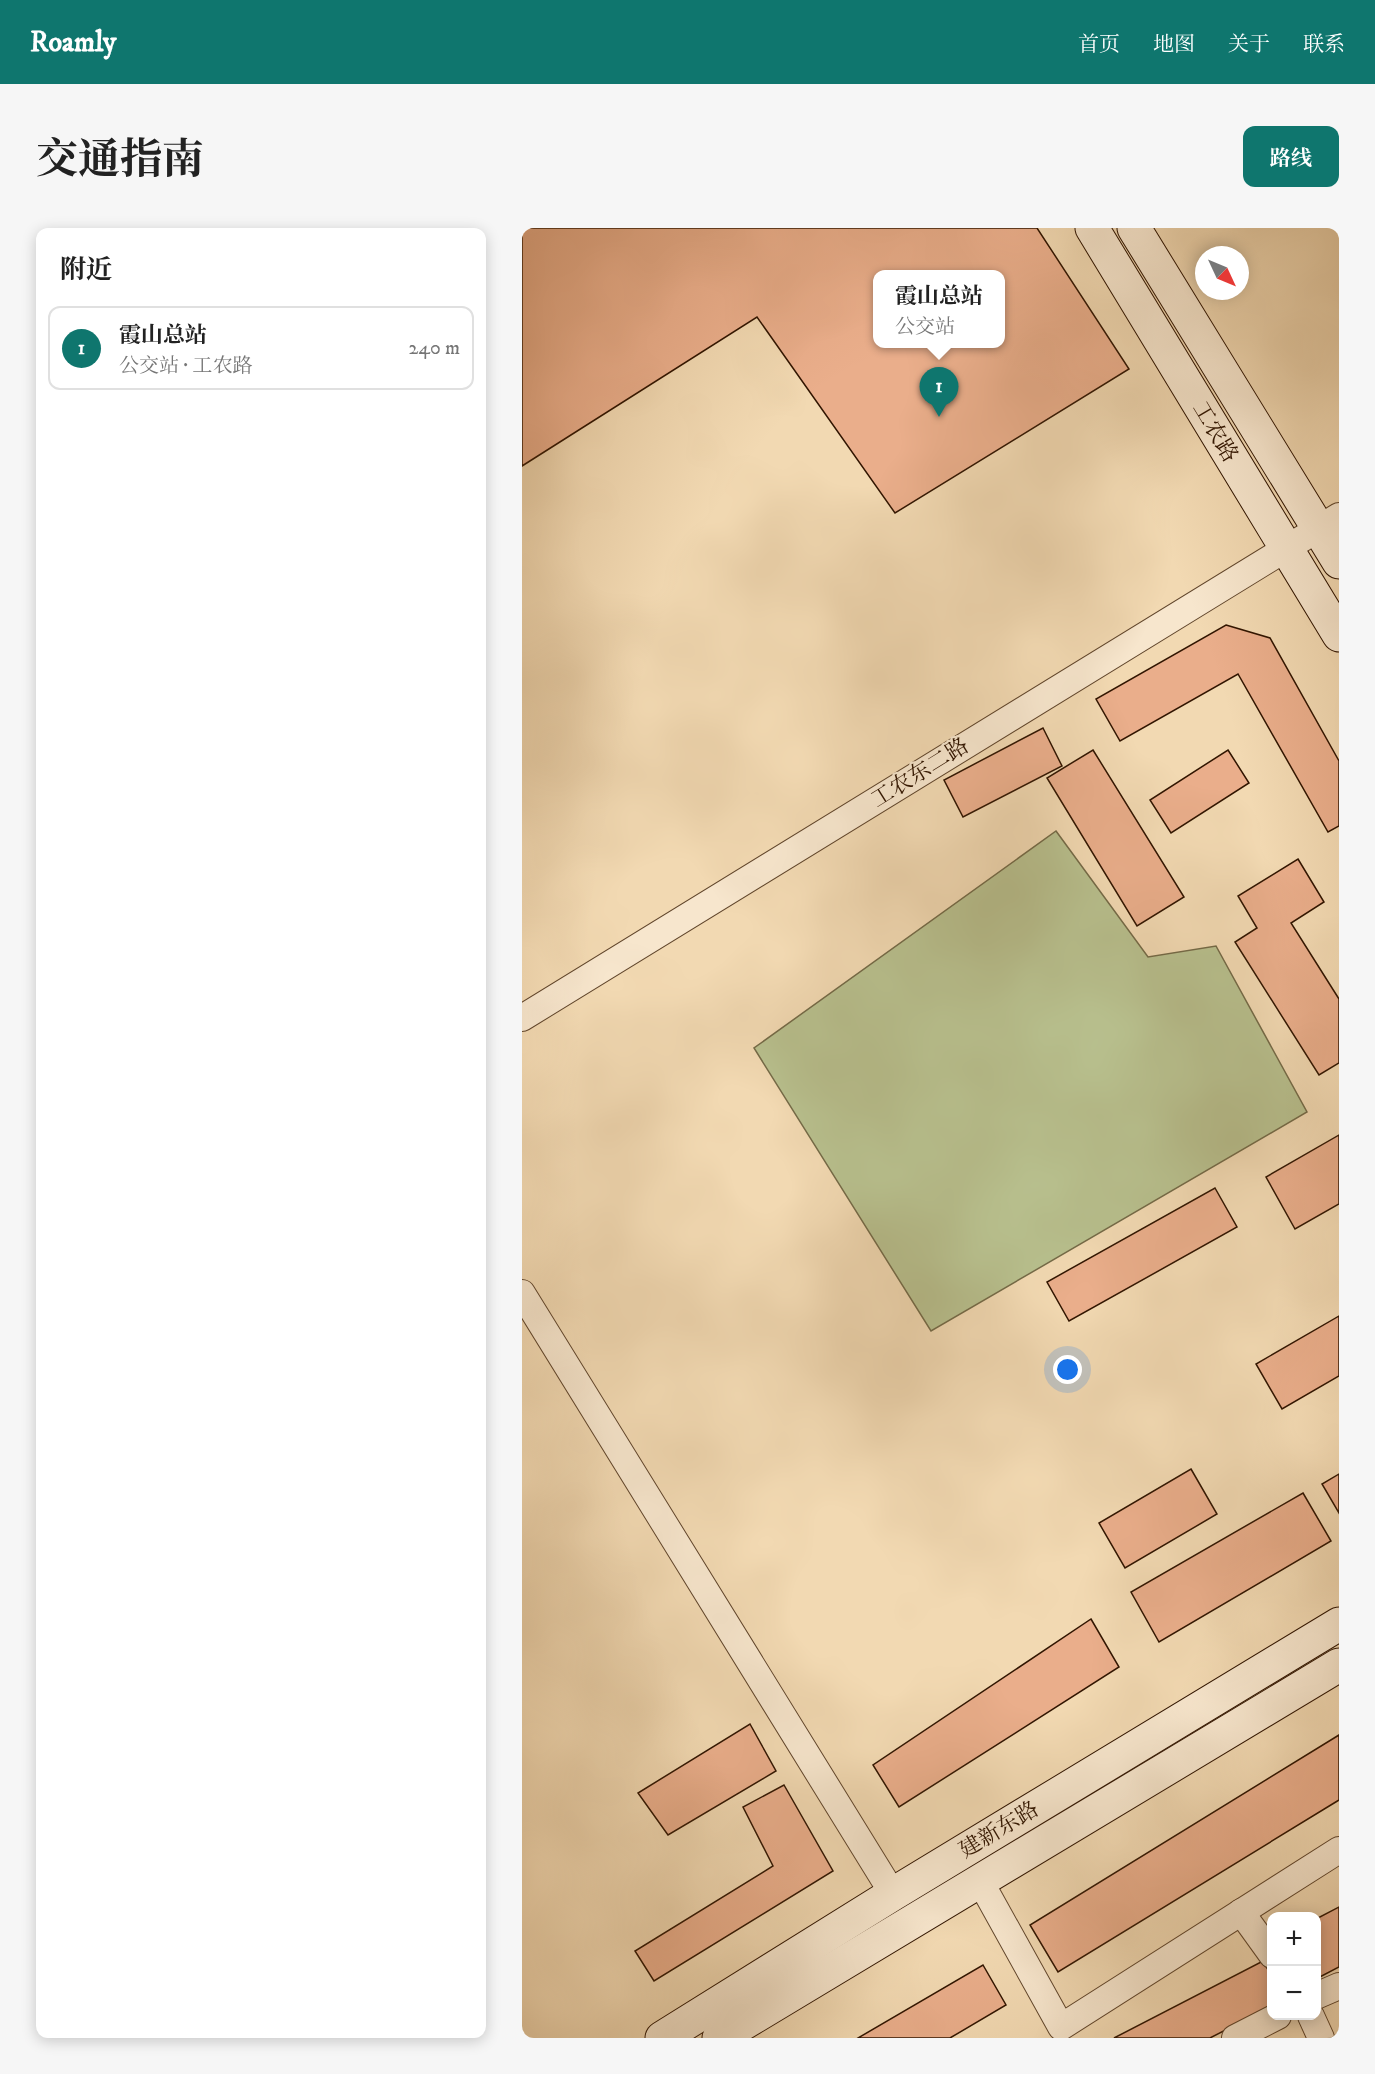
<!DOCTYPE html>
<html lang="zh">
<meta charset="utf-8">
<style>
body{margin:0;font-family:"IM FELL DW Pica","Noto Serif SC",serif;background:#f6f6f6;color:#222}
.controls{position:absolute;right:18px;bottom:18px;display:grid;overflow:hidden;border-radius:12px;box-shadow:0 3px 15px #0003}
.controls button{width:54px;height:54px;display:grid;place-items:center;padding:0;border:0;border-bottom:2px solid #e0e0e0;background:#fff;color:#222;font:30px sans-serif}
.compass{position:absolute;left:673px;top:18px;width:54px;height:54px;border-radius:50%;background:#fff;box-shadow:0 3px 15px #0003;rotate:134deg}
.you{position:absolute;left:546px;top:1142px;width:21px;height:21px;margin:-15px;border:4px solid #fff;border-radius:50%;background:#1a73e8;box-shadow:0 0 0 9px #1a73e833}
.badge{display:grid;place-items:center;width:39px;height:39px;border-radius:50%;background:#0f766e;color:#fff;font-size:20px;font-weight:700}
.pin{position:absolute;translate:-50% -50px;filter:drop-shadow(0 2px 3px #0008)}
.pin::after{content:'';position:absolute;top:32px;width:21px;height:18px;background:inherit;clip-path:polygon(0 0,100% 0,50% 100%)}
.popup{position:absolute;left:351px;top:42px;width:132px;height:78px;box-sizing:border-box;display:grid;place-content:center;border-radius:12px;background:#fff;filter:drop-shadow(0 2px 4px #0005);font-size:20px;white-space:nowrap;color:#767676}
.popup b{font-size:22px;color:#222}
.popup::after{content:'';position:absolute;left:50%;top:100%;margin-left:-12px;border:12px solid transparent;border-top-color:#fff}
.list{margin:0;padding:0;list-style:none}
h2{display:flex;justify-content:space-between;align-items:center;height:78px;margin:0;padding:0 24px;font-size:26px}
h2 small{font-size:20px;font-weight:400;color:#767676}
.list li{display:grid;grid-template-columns:39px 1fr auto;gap:18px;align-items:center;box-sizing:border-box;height:84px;margin:0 12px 12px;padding:0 12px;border:2px solid #e0e0e0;border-radius:12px}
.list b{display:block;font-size:22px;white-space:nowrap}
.list p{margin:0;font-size:20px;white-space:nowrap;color:#767676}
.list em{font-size:20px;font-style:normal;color:#767676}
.map{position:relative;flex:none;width:817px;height:1810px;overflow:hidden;border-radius:12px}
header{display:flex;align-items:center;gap:36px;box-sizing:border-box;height:84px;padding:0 30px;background:#0f766e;color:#fff}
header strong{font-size:28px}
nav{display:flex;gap:33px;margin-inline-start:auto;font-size:21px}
.intro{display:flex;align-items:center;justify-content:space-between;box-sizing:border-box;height:144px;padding:0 36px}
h1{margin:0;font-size:42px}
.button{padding:15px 27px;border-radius:12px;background:#0f766e;color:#fff;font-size:21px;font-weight:700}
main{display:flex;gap:36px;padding:0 36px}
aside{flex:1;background:#fff;border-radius:12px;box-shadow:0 3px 15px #0003}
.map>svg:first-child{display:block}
.green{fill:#b8c08e;stroke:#746a47;stroke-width:1.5}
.building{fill:#eaae8b;stroke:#311500;stroke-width:1.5;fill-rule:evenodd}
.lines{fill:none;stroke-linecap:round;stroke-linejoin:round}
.street-casing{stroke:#61462c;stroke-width:28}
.secondary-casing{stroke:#311500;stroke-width:35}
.street{stroke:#f7e6cd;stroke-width:26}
.secondary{stroke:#f7e6cd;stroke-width:33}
.labels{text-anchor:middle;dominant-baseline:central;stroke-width:4.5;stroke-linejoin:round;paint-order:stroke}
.street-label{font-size:22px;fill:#311500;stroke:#f7e6cd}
</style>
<header>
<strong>Roamly</strong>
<nav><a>首页</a><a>地图</a><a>关于</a><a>联系</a></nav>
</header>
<div class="intro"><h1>交通指南</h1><a class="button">路线</a></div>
<main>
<aside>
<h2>附近<small></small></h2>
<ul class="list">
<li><span class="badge">1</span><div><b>霞山总站</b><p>公交站 · 工农路</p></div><em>240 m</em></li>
</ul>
</aside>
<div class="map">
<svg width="817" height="1810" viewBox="0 0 817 1810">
<rect width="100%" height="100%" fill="#f2d9b2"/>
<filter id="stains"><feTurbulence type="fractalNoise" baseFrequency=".00333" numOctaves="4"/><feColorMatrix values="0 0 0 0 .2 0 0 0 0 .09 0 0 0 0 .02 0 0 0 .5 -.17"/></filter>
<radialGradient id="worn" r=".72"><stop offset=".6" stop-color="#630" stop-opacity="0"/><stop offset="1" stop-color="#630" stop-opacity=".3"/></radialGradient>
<polygon class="green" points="534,603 626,729 694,718 785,884 409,1103 232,820"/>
<g class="building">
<path d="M0 0H515L607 141 373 285 235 89 0 238ZM356 46H478V116H356Z"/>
<polygon points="704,397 748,410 817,533 817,598 806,604 716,446 598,513 574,471"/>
<polygon points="521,500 540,538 441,589 422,552"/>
<polygon points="571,522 662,669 615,698 525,550"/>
<polygon points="706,522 727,555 649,605 628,572"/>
<polygon points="776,631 802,674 769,695 817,771 817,835 797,847 713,714 735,700 716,668"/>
<polygon points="817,907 817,976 773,1001 744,949"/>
<polygon points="693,960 715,999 547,1093 525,1054"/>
<polygon points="817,1088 817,1148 760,1181 734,1136"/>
<polygon points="669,1241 695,1286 603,1340 577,1295"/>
<polygon points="817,1246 817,1285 800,1256"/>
<polygon points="781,1265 809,1313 637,1414 609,1364"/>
<polygon points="569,1391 597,1439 377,1579 351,1537"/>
<polygon points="228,1496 254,1543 146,1607 116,1565"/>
<polygon points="817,1507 817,1572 536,1744 508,1697"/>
<polygon points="262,1557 311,1643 132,1753 113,1723 251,1638 221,1579"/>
<polygon points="817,1679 817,1739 794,1751 794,1691"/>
<polygon points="741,1733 750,1749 750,1778 688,1810 592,1810"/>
<polygon points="461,1737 484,1777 428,1810 336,1810"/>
</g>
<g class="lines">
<defs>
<g id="street">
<polyline points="0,790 817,288"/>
<polyline points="0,1065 371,1666"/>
<polyline points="458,1653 539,1799 817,1622"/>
<polyline points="719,1684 750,1727"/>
<polyline points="794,1768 817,1758"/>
<polyline points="789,1788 799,1810"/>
<polyline points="713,1810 756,1788"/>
</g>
<g id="secondary">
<polyline points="570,0 817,407"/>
<polyline points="612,0 817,334"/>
<polyline points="140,1810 371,1666 817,1396"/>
<polyline points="197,1810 817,1437"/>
</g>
</defs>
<use href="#street" class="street-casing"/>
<use href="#secondary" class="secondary-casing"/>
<use href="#street" class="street"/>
<use href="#secondary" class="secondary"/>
</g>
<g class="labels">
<g class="street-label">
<text transform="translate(693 204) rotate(59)">工农路</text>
<text transform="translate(398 545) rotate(-32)">工农东二路</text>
<text transform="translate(477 1602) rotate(-31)">建新东路</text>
</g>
</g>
<rect width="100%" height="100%" filter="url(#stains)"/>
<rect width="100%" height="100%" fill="url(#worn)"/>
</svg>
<div class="controls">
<button>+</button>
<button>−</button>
</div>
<svg class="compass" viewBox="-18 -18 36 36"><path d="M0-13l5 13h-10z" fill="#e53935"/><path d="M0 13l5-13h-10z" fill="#767676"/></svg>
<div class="you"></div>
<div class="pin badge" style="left:417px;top:189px">1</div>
<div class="popup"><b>霞山总站</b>公交站</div>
</div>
</main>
